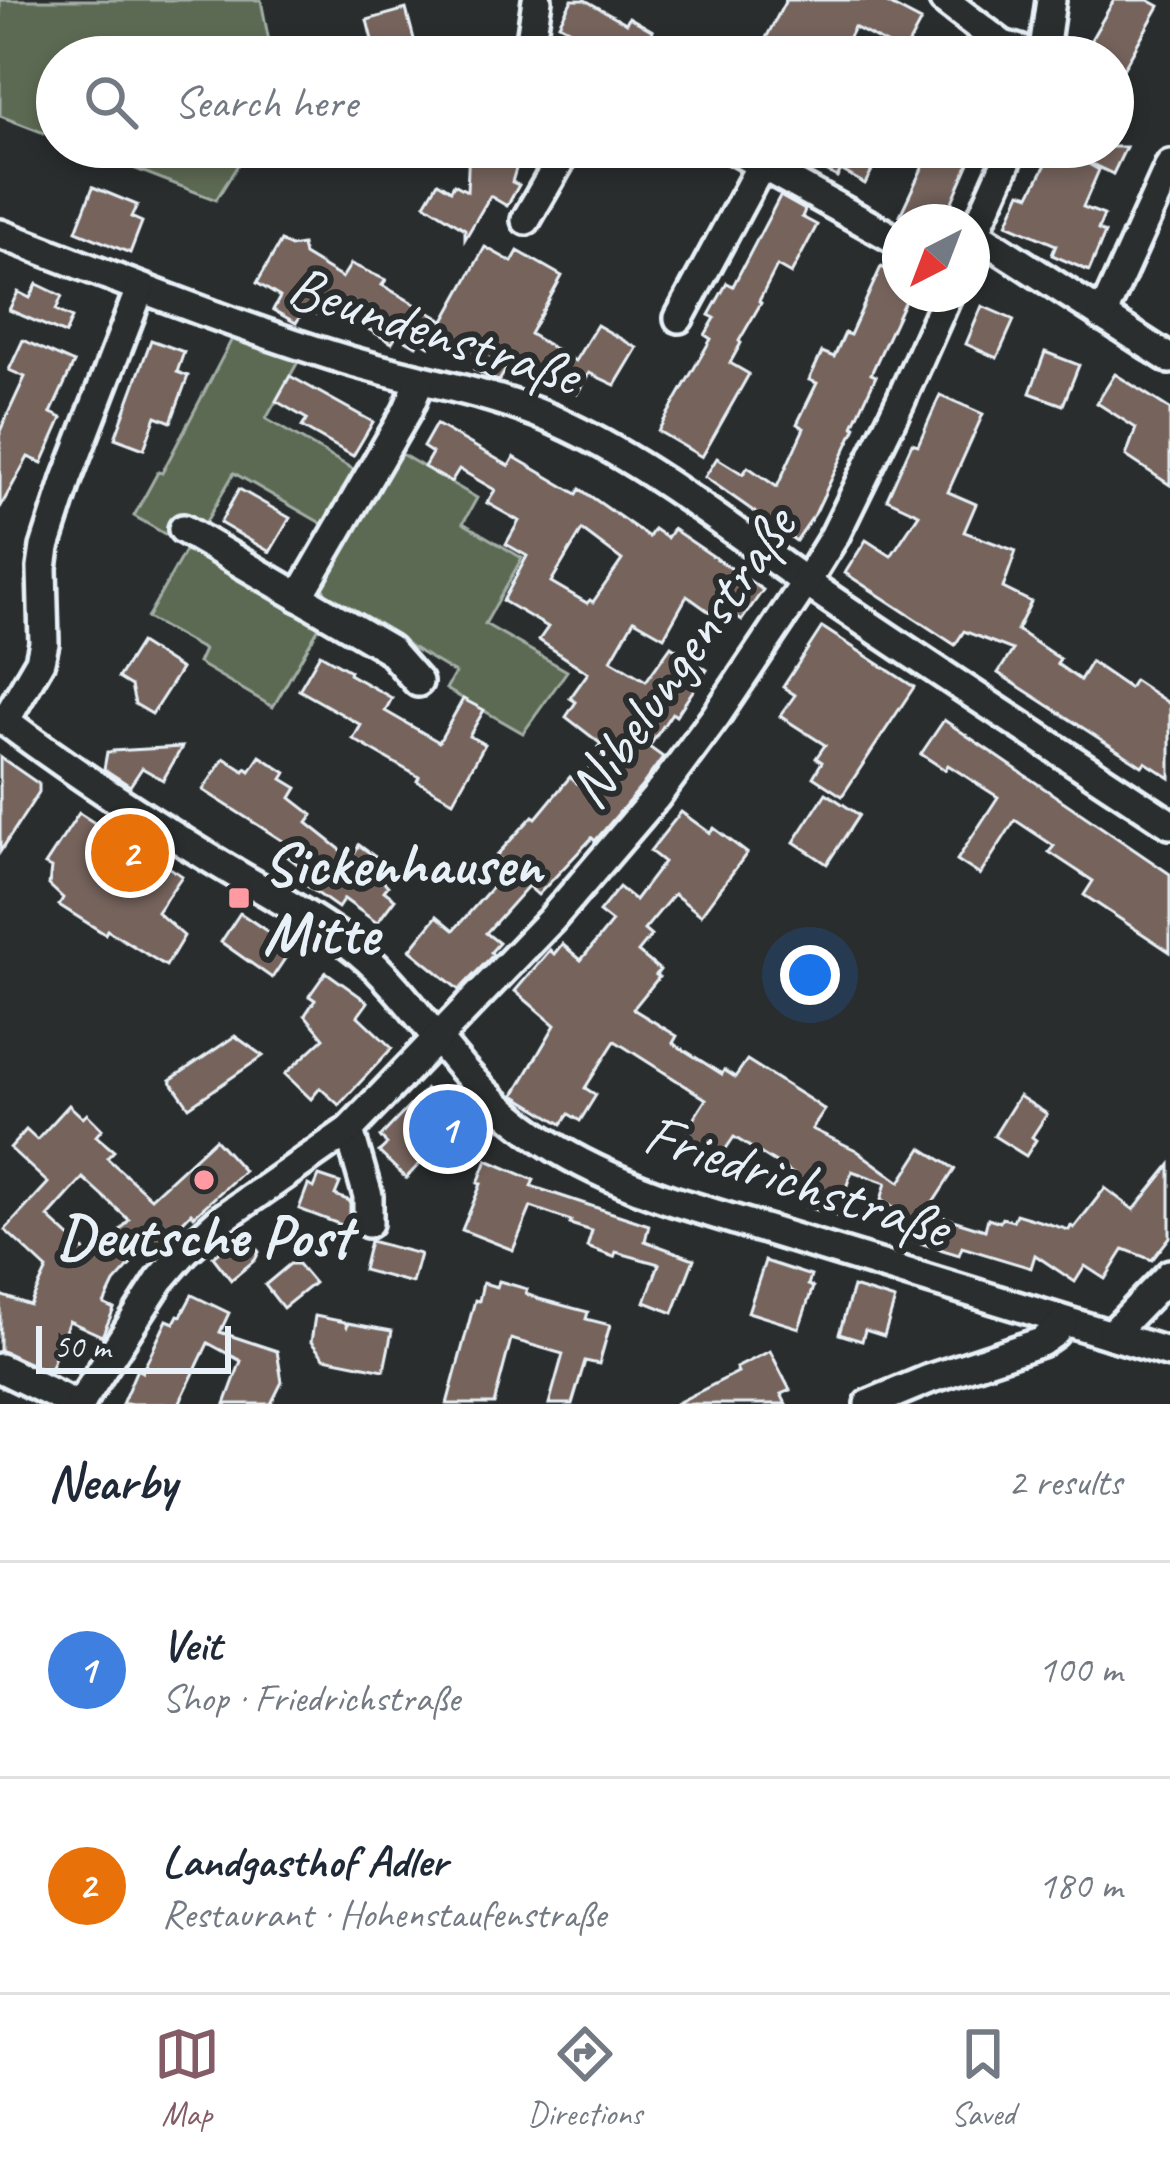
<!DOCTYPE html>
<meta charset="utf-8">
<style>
body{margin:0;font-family:Caveat,sans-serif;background:#f6f6f7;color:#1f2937}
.compass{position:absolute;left:882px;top:204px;width:108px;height:108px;border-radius:50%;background:#fff;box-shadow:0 6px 18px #0003;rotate:222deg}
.scale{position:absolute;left:36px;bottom:30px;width:195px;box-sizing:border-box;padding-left:12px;border:6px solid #e8f1f8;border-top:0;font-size:33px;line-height:42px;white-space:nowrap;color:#e8f1f8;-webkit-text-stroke:9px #2a2d2e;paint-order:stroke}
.you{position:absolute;left:810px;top:975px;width:42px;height:42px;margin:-30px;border:9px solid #fff;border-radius:50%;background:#1a73e8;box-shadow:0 0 0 18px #1a73e833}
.badge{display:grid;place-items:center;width:78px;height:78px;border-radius:50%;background:#845c67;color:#fff;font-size:39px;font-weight:700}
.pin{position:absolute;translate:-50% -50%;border:6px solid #fff;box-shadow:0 3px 12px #0006}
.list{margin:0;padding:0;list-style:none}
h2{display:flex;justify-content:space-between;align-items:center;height:156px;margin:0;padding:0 48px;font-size:51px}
h2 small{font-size:39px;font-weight:400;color:#747a83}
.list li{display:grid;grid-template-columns:78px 1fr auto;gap:36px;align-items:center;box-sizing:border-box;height:216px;padding:0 48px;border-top:3px solid #e0e1e3}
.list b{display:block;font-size:45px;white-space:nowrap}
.list p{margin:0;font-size:39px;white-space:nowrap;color:#747a83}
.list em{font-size:39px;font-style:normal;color:#747a83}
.icon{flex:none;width:66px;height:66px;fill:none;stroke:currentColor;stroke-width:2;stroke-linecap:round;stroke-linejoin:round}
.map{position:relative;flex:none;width:1170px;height:1404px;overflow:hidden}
.search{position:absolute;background:#fff;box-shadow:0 6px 18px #0003;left:36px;right:36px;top:36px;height:132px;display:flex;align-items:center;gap:30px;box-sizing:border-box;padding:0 42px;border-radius:66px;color:#747a83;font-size:45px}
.sheet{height:588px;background:#fff}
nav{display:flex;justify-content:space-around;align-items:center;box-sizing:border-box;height:168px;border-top:3px solid #e0e1e3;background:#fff;font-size:33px;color:#747a83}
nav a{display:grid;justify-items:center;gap:6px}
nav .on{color:#845c67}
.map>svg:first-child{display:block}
.green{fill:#5d6b53;stroke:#a2aea6;stroke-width:3}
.building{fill:#74645b;stroke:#e8f1f8;stroke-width:3;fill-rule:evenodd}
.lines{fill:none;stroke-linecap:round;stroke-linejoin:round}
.minor-casing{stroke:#e8f1f8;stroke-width:36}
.minor{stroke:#2a2d2e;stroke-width:27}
.poi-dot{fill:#ff9aa2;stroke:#2a2d2e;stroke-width:4.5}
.labels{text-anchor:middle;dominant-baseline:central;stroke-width:12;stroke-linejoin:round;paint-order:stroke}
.street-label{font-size:60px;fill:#e8f1f8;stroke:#2a2d2e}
.poi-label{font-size:60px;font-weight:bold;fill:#e8f1f8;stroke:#2a2d2e;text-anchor:start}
</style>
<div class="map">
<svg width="1170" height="1404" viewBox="0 0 1170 1404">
<rect width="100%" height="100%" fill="#2a2d2e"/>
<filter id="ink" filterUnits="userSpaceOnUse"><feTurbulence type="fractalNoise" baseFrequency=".00833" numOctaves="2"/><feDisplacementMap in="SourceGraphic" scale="24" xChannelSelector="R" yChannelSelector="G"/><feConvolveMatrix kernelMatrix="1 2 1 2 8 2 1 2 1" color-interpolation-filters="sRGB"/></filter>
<g filter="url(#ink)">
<g class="green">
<polygon points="0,0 261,0 272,57 57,57 57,138 0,116"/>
<polygon points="79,147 249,147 216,200"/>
<polygon points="233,337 299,360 266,419 358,472 326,526 234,473 203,527 321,624 273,707 198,663 204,650 147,618 187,547 134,516 158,472 162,473"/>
<polygon points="398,452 477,498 463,523 522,558 485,624 567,671 523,733 446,689 455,673 327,596 323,588 325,579"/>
</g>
<g class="building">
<polygon points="572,0 585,0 626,23 629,17 653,31 650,36 690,57 628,57 599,41 597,44 559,24"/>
<polygon points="786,0 881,0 921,21 904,53 854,27 839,57 756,57"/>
<polygon points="1114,0 1148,0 1159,6 1113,87 1113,57 1081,57"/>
<polygon points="406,9 415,43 383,53 374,48 367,20"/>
<polygon points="469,147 492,147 518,162 512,182 519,185 507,206 490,196 465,239 465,229 425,204 438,182 451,190 454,184 467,191"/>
<polygon points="789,147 884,147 865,184 841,170 837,177 788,150"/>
<polygon points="894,147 976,147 943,222 916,222 900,215 925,162"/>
<polygon points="1055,147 1126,147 1113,174 1073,155 1099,170 1083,207 1104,215 1098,230 1105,233 1089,271 1052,255 1056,245 1007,224 1021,192 1030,195"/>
<polygon points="93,187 137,205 131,217 142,222 130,253 76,231"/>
<polygon points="780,196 805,210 802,217 817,225 791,274 777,266 759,301 761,303 739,341 741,343 730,363 749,374 702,457 658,431 711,339 705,335 715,318 709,315 727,283 733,286"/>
<polygon points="281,241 290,247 302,245 304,255 342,278 351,264 386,280 382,285 444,321 485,247 512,262 518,251 562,276 530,334 575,361 597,325 637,348 615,385 589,373 577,394 534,369 531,375 510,363 499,381 492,379 474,369 478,363 434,338 429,346 419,340 416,346 397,335 392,343 322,302 315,314 305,308 296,323 273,310 280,297 257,283"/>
<polygon points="881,267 900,275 900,294 908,294 871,374 876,376 853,426 856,427 816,512 796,541 705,477 717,458 743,474 748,467 777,487 804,428 797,424 817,383 809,380 822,352 834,357 845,333 850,335"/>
<polygon points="37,284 62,296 56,310 72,318 65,334 9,310 18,292 30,298"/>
<polygon points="982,306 1014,320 997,358 966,344"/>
<polygon points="23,340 74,363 51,413 62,418 42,463 28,457 0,508 0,431 25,377 9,370"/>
<polygon points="151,340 184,352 177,372 188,376 171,422 156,416 144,449 115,438"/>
<polygon points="1045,352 1079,365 1063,405 1030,393"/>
<polygon points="1115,374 1170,409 1170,485 1126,456 1136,428 1097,403"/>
<polygon points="290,376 373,422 353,456 302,427 307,419 276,401"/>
<polygon points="940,395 983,414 948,492 976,504 964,532 1016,551 1003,588 1031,602 1017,630 1060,659 1057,664 1080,680 1091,662 1129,688 1134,680 1170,704 1170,778 1145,762 1142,766 998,673 1013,650 964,631 955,645 845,573 866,540 891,556 919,514 887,499 912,443 918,445"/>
<path d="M436 424 509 466 514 457 577 494 580 489 649 537 654 529 667 538 673 529 763 590 742 620 719 604 712 614 687 596 664 637 634 620 611 660 646 681 671 646 707 670 676 716 672 713 649 747 663 757 642 786 595 841 592 838 538 895 528 886 486 933 499 943 491 952 493 955 459 990 410 950 437 916 454 930 509 868 496 856 533 816 536 818 570 777 577 783 603 751 598 747 601 744 566 717 576 702 570 698 588 673 539 640 548 627 503 601 527 556 506 544 519 521 487 503 495 490 459 469 451 482 424 467 432 453 423 447ZM582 530 622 560 593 602 590 600 587 603 551 582Z"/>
<polygon points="239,489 290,518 270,552 220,523"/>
<polygon points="822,627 914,687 842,796 813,777 822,762 816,758 825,745 780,716 795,695 783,687"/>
<polygon points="140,643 181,669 152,714 135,704 131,686 118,678"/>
<polygon points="320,654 350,671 349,674 392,698 385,711 439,742 463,699 484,710 469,736 485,744 453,801 417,781 419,777 353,739 361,725 299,690"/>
<polygon points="944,720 1170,874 1170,952 1084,895 1093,881 1049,852 1054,846 1015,820 980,875 957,860 998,797 948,765 945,770 921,754"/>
<polygon points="182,747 163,780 142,768 130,786 104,769 107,752 115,752 112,751"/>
<polygon points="260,756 286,773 282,779 297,788 291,798 313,815 307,823 351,858 359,845 382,862 375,872 388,886 384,891 395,899 377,923 344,899 338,908 307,886 310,882 300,875 304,869 283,853 289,845 203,790 224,758 244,771 246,768 250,771"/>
<polygon points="0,757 39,784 39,792 0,852"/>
<polygon points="826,793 859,815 827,864 794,842"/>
<polygon points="681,812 710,833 714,828 747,853 701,915 674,894 644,930 651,936 638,952 660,970 656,975 659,977 633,1009 677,1036 673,1043 722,1074 724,1070 735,1077 747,1060 809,1099 825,1110 812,1129 856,1150 900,1182 922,1148 955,1169 927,1212 985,1230 988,1218 1000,1222 1002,1218 1013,1221 1016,1214 1069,1230 1071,1226 1074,1228 1105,1188 1134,1210 1170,1165 1170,1237 1152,1260 1124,1249 1105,1279 1085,1266 1075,1282 1035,1255 1031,1268 962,1247 959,1255 907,1239 890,1229 900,1212 881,1200 886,1183 852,1171 836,1216 807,1207 809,1200 801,1197 806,1182 734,1137 714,1166 681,1145 690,1131 687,1129 706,1099 615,1041 585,1088 596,1095 580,1121 569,1114 562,1124 514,1095 555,1025 515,991 550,950 554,954 562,944 581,960 612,922 599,912 619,887 635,900 664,862 650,851"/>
<polygon points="79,813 107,831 109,828 182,876 157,912 184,936 166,966 107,930 105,934 59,905 63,898 49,885 51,868 45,865"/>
<polygon points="240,913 292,948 272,978 221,942"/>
<polygon points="326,972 368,1002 358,1016 392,1048 339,1105 320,1088 311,1099 285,1074 324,1038 305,1015 315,1000 309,996"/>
<polygon points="235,1036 263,1056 189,1107 170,1080"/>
<polygon points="426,1089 460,1121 456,1125 468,1136 438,1168 426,1157 406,1178 379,1152 387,1144 380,1137"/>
<polygon points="1019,1096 1047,1114 1032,1137 1036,1140 1026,1156 994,1136"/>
<path d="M69 1105 83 1118 87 1114 102 1129 96 1136 114 1151 107 1158 151 1198 215 1139 244 1171 194 1216 191 1213 148 1257 142 1252 114 1283 104 1304 114 1309 102 1336 69 1321 49 1372 0 1350V1295L30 1305 47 1269 5 1230 48 1183 10 1148 26 1130 37 1140ZM83 1178 129 1220 95 1260 48 1217Z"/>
<polygon points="487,1160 534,1180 531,1186 649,1225 645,1241 694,1259 673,1313 645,1302 659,1264 616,1252 614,1257 587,1247 592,1231 570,1224 571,1221 531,1207 513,1250 462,1230 481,1184 478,1183"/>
<polygon points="319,1176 340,1183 335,1195 350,1201 350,1211 344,1226 299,1209 308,1185 314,1188"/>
<polygon points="243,1232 259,1252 255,1260 231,1280 213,1257"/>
<polygon points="370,1241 420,1254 412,1283 363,1270"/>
<polygon points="765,1261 811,1276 808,1285 813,1287 799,1328 748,1312"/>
<polygon points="290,1264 298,1264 314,1283 283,1308 265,1285"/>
<polygon points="499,1281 527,1289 526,1294 539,1299 588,1312 586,1319 610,1325 599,1364 585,1361 572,1404 549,1404 563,1354 511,1339 494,1404 447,1404 475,1300 479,1301 483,1283 497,1287"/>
<polygon points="853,1287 895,1300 884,1336 865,1330 862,1341 839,1334"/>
<polygon points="192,1295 229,1313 220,1332 277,1351 282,1382 271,1404 225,1404 241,1361 208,1343 179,1404 122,1404 137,1369 142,1372 167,1320 174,1323 178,1315 181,1316"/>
<polygon points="315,1316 345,1322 347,1326 348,1323 392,1331 384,1370 324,1358 311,1342"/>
<polygon points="770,1351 790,1390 781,1394 786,1404 675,1404 738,1372 736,1368"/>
</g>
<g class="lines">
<defs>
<g id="minor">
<polyline points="944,0 1003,45 1042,57"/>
<polyline points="529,54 537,0"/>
<polyline points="456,57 491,53 543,57"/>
<polyline points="1043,57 1051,0"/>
<polyline points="729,147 900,242"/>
<polyline points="526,220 568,147"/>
<polyline points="975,233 1170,359"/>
<path d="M0 234C114 277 226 323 343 359 418 382 499 392 569 427 655 468 735 533 813 587 931 668 1051 745 1170 824"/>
<polyline points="972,239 1013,147"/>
<polyline points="1102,316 1170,165"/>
<polyline points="679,318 771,147"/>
<polyline points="183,529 389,649 418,682"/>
<polyline points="299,597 407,411 420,381"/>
<path d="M0 717C68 769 139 815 211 859 260 889 313 916 358 951 397 983 427 1028 461 1067 522 1137 586 1171 673 1201L1170 1353"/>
<polyline points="5,721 40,661 44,643 42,568 45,547 67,479 140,289"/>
<polyline points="349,1130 368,1196 368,1223"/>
<polyline points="1111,1335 1170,1274"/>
<polyline points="0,1368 74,1404"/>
<polyline points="80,1404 160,1280 185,1251 220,1220 349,1130 551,920 656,797 716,716 806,582 835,535 900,402 948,294"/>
<polyline points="869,1404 929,1379 1041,1342 1054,1333 1064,1321"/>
</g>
</defs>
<use href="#minor" class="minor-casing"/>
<use href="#minor" class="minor"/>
</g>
</g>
<g class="poi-dot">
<rect x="227" y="886" width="24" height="24" rx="6"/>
<circle cx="204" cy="1180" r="12"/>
</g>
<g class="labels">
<g class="street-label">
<text transform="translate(434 330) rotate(18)">Beundenstraße</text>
<text transform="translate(681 657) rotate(-55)">Nibelungenstraße</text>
<text transform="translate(797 1180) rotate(18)">Friedrichstraße</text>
</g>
<g class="poi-label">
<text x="263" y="864">Sickenhausen<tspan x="263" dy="69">Mitte</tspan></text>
<text x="204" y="1236" text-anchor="middle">Deutsche Post</text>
</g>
</g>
</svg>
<svg class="compass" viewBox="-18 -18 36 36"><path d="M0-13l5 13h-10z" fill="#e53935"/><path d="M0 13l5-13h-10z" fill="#747a83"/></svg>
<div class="scale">50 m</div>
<div class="you"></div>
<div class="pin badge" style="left:448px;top:1129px;background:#3f7fe0">1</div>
<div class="pin badge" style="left:130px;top:853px;background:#e8710a">2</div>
<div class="search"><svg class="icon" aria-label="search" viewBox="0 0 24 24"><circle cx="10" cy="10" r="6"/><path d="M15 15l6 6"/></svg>Search here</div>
</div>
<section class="sheet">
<h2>Nearby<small>2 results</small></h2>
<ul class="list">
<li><span class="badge" style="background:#3f7fe0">1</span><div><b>Veit</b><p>Shop · Friedrichstraße</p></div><em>100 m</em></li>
<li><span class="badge" style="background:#e8710a">2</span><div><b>Landgasthof Adler</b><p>Restaurant · Hohenstaufenstraße</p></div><em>180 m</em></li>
</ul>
</section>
<nav>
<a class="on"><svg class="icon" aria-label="map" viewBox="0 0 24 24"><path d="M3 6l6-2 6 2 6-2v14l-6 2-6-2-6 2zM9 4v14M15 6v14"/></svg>Map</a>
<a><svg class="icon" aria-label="directions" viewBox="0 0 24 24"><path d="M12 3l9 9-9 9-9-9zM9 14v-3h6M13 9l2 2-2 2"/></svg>Directions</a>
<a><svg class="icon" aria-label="saved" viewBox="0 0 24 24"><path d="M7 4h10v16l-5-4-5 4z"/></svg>Saved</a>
</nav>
